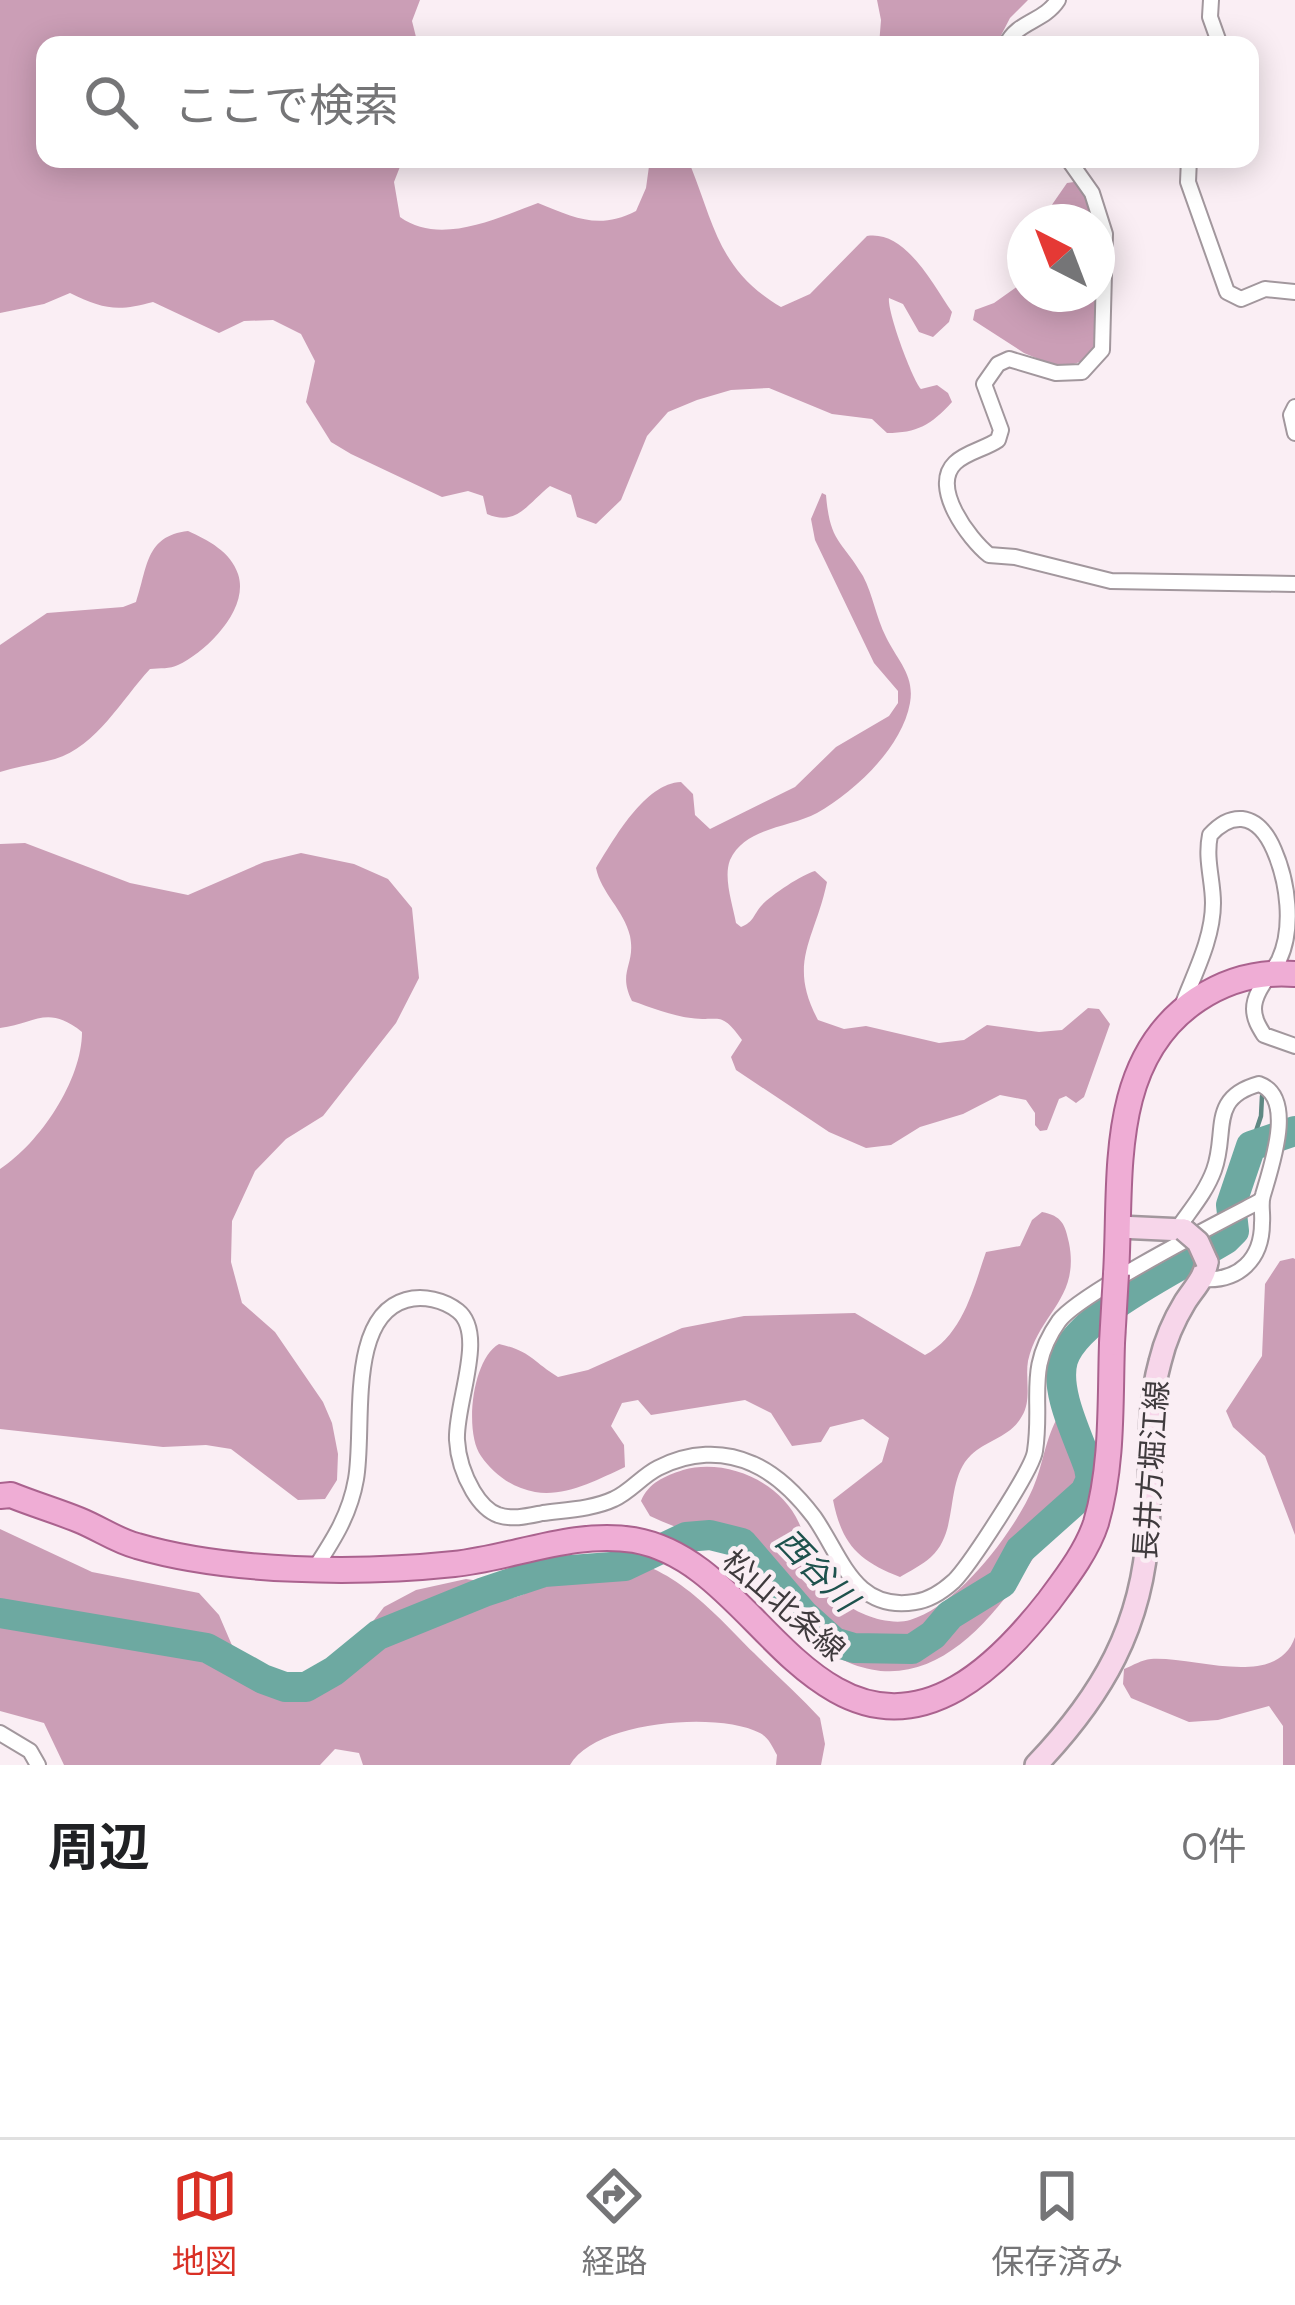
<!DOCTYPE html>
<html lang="ja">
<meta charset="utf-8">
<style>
body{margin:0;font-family:"DM Sans","Noto Sans JP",sans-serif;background:#f2f2f2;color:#202124}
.compass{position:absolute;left:1007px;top:204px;width:108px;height:108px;border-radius:50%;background:#fff;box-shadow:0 6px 30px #0003;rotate:318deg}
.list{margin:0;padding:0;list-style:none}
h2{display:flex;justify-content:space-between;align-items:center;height:156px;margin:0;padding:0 48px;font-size:51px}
h2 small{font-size:39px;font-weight:400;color:#757577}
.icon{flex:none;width:66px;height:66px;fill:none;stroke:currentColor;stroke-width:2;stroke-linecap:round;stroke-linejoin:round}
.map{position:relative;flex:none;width:1295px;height:1765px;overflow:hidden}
.search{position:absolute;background:#fff;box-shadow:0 6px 30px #0003;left:36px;right:36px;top:36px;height:132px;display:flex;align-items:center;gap:30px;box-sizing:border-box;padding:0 42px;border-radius:24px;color:#757577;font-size:45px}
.sheet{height:372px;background:#fff}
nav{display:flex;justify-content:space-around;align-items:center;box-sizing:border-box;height:168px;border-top:3px solid #e0e0e0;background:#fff;font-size:33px;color:#757577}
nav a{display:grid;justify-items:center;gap:6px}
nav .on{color:#d93025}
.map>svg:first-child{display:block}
.forest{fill:#cb9eb6}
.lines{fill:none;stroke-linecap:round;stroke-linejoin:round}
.stream{stroke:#5f8883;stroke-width:4.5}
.river{stroke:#6da9a1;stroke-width:30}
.minor-casing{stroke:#a2979d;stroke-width:18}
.secondary-casing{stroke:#a2979d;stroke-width:26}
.primary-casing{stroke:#aa628e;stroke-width:28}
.minor{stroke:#fff;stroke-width:14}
.secondary{stroke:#f7d6ea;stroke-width:21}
.primary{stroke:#efadd5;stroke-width:24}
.secondary-bridge-casing{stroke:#a2979d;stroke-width:26;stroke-linecap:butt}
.primary-bridge-casing{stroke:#aa628e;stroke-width:28;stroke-linecap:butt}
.secondary-bridge{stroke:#f7d6ea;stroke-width:21}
.primary-bridge{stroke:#efadd5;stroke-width:24}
.labels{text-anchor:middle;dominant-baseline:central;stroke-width:9;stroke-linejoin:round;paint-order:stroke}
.street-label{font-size:30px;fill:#3f3a3d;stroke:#faeef4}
.water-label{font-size:33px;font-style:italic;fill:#1e524d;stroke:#faeef4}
</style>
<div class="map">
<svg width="1295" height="1765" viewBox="0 0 1295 1765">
<rect width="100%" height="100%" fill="#faeef4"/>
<g class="forest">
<path d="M0 0H420L412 21 418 45H45V159H403L394 182 400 217C440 246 497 218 538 203 575 218 599 230 636 211L646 188 650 159H684L691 167C715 228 720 271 781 307L810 294 867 236C906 230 933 285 952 312L949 322 933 337 919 332 903 304 889 298C887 311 912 379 921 389L937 385 948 393 952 402C931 425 917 433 887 433L872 419 832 414 769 388 731 390 697 400 668 412 647 436 621 500 596 524 577 517 571 495 550 486C528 503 517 527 487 514L483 496 468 491 442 497 351 454 331 442 306 402 315 361 301 334 273 320 244 321 219 333 153 302C117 312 103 309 70 293L44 304 0 313Z"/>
<polygon points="877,0 1028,0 1010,18 996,45 879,45 881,20"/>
<path d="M1074 182C1114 223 1111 310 1090 359L1060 368 1024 353 973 320 975 310 994 303 1025 281V294H1097V222H1040L1067 183Z"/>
<path d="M822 493 826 495C830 543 841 539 863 576 873 595 876 617 886 637 897 660 915 675 910 703 902 748 854 792 817 813 789 828 745 827 730 860 723 878 733 905 736 923L741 927C754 922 753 915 762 905 771 895 803 874 815 871L827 882C815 940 787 962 818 1020L844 1029 866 1026 939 1043 964 1040 987 1025 1039 1032 1062 1030 1088 1008 1099 1009 1110 1024 1084 1097 1076 1103 1066 1096 1059 1099 1047 1130 1040 1131 1035 1125V1113L1026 1100 1000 1095 963 1114 920 1127 891 1145 866 1148 829 1132 736 1070 731 1057 742 1040C720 1010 721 1022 691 1018 672 1016 650 1007 632 1001 617 971 636 966 630 936 624 910 601 893 596 868 614 839 645 783 681 782L693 794 695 815 710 829 795 787 836 747 889 716 898 703V691L874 663 815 540 811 519Z"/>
<path d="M188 531C208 540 231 552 238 574 250 609 206 652 178 665 170 669 160 668 150 669 122 699 97 746 55 759 37 764 18 766 0 772V645L47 613 123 607 136 602C148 567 145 536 188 531Z"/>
<path d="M25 843 130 883 188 895 264 862 301 853 354 864 388 879 412 908 419 978 396 1023 323 1116 286 1139 255 1171 232 1221 231 1262 242 1303 275 1332 323 1402 332 1423 338 1454 337 1480 325 1499 298 1500 231 1449 206 1445 163 1447 0 1429V1169C40 1143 82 1080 82 1032 47 1004 35 1024 0 1028V844Z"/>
<path d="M1042 1212C1062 1216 1065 1224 1069 1243 1080 1299 1039 1313 1028 1361 1025 1378 1032 1400 1022 1416 1011 1437 986 1440 971 1455 944 1481 960 1531 931 1557 922 1565 910 1571 900 1577 859 1561 842 1545 833 1500L882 1462 889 1438 863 1419 830 1427 821 1442 792 1446 771 1413 745 1400 651 1415 638 1400 622 1403 611 1426 624 1445 625 1467C597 1480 566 1497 535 1492 513 1488 494 1475 481 1456 464 1432 472 1359 499 1344 531 1351 532 1361 558 1377L588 1370 682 1328 744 1316 855 1313 925 1355C963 1335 973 1289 986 1252L1020 1246 1032 1220Z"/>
<polygon points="1293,1258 1295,1259 1295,1535 1265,1456 1233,1427 1226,1411 1262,1356 1265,1284 1280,1261"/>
<path d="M1062 1411H1071C1099 1439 1074 1490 1057 1520 1004 1609 925 1728 813 1641 785 1620 771 1580 741 1559 713 1539 680 1530 650 1516L641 1501C648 1483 665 1476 683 1470 726 1458 780 1481 799 1523 816 1563 821 1597 866 1615 878 1620 897 1624 910 1620 958 1606 1014 1532 1033 1488 1044 1463 1046 1432 1062 1411Z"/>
<path d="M0 1529 92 1572 199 1593 219 1615 234 1650 266 1672 308 1680 347 1655 384 1607 416 1590 466 1579 493 1583 512 1598C541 1592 536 1576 555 1568 644 1532 699 1597 754 1653 776 1675 799 1695 820 1718L825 1744 821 1765H776L777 1755C772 1746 769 1738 760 1733 718 1711 595 1721 570 1765H363L359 1753 335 1749 320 1765H64L44 1723 0 1711Z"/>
<path d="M1295 1637V1765H1283V1726L1269 1706 1218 1720 1189 1722 1131 1698 1123 1684 1124 1669C1134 1665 1141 1660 1151 1659 1193 1656 1277 1690 1295 1637Z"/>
</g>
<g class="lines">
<polyline class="stream" points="1251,1146 1261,1116 1262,1096"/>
<path class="river" d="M0 1613 207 1648 263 1679 285 1687H306L334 1671 378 1635 484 1592 544 1572 625 1566 686 1537 710 1535 742 1543 804 1615 834 1642 854 1648 912 1649 933 1635 950 1615 1002 1583 1020 1550 1085 1492 1091 1479 1089 1468C1079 1438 1054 1392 1063 1360 1077 1315 1186 1264 1226 1239L1234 1231 1231 1205 1251 1146 1295 1131"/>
<defs>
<g id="minor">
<polyline points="1211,0 1210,17 1220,45"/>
<path d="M1006 45C1017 21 1044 22 1058 0"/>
<path d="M1068 159 1092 193 1105 234 1102 350 1082 372 1056 373 1009 359 998 364 984 384 1001 430 998 440C985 449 966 452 955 463 930 487 969 539 989 555L1015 557 1111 581 1295 584"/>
<polyline points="1189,159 1188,182 1227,292 1241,299 1265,289 1295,292"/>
<polyline points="1295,407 1291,415 1295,433"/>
<path d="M1182 1006C1194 974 1213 939 1213 903 1213 880 1205 859 1210 835 1218 826 1229 818 1242 819 1259 821 1268 836 1274 850 1288 882 1294 928 1279 960 1271 975 1254 991 1254 1009 1254 1019 1259 1027 1264 1035L1295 1046"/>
<path d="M1178 1228C1191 1209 1206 1192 1214 1170 1228 1132 1208 1098 1259 1084 1295 1097 1273 1161 1263 1195 1260 1204 1263 1213 1262 1223 1262 1259 1239 1282 1202 1279"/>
<path d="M315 1568C334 1539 350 1514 356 1479 365 1429 346 1317 406 1300 423 1295 444 1300 458 1311 487 1334 455 1404 457 1440 458 1459 463 1474 473 1491 479 1501 487 1511 498 1515 513 1520 528 1516 543 1513 565 1510 593 1509 614 1499 630 1492 642 1476 658 1468 689 1452 723 1450 753 1464 778 1475 798 1496 814 1517 842 1557 854 1612 915 1602 930 1600 943 1591 954 1581 969 1566 1033 1469 1035 1451 1043 1399 1025 1369 1059 1321 1080 1293 1222 1221 1260 1201"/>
<polyline points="0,1733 30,1751 38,1765"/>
</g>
<g id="secondary">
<polyline points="1119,1227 1184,1230"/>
<path d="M1036 1765C1102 1696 1143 1626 1148 1528 1152 1472 1145 1416 1160 1362 1165 1341 1174 1320 1185 1302 1194 1288 1204 1279 1207 1262"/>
</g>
<g id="primary">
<path d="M1116 1274C1122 1178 1106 1060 1198 999 1227 980 1260 971 1295 974"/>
<path d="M0 1496 11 1495C33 1504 57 1511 79 1520 99 1528 117 1541 137 1546 229 1573 359 1574 454 1564 513 1558 573 1530 634 1540 719 1555 763 1649 836 1690 924 1740 999 1665 1049 1601 1066 1578 1087 1551 1096 1523 1113 1465 1110 1403 1112 1343"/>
</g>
</defs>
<use href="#minor" class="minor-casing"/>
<use href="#secondary" class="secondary-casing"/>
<use href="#primary" class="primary-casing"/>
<use href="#minor" class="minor"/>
<use href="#secondary" class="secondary"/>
<use href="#primary" class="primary"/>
<defs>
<polyline id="secondary-bridge" points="1184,1230 1198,1242 1207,1262"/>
<polyline id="primary-bridge" points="1112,1343 1116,1274"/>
</defs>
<use href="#secondary-bridge" class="secondary-bridge-casing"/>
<use href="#primary-bridge" class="primary-bridge-casing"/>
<use href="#secondary-bridge" class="secondary-bridge"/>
<use href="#primary-bridge" class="primary-bridge"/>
</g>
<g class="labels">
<g class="street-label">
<text transform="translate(1151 1470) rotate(-86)">長井方堀江線</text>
<text transform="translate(784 1605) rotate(41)">松山北条線</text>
</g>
<g class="water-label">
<text transform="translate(817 1570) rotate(46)">西谷川</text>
</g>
</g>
</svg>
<svg class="compass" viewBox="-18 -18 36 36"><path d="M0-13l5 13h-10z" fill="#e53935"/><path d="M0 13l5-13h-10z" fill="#757577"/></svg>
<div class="search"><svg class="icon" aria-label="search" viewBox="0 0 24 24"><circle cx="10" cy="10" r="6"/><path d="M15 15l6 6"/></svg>ここで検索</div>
</div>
<section class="sheet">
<h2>周辺<small>0件</small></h2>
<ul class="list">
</ul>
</section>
<nav>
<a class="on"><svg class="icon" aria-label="map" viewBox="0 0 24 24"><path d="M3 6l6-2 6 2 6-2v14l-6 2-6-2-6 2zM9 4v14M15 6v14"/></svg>地図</a>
<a><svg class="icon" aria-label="directions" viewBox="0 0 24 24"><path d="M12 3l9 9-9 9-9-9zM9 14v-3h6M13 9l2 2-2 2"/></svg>経路</a>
<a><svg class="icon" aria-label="saved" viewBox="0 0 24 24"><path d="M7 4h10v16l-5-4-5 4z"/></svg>保存済み</a>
</nav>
